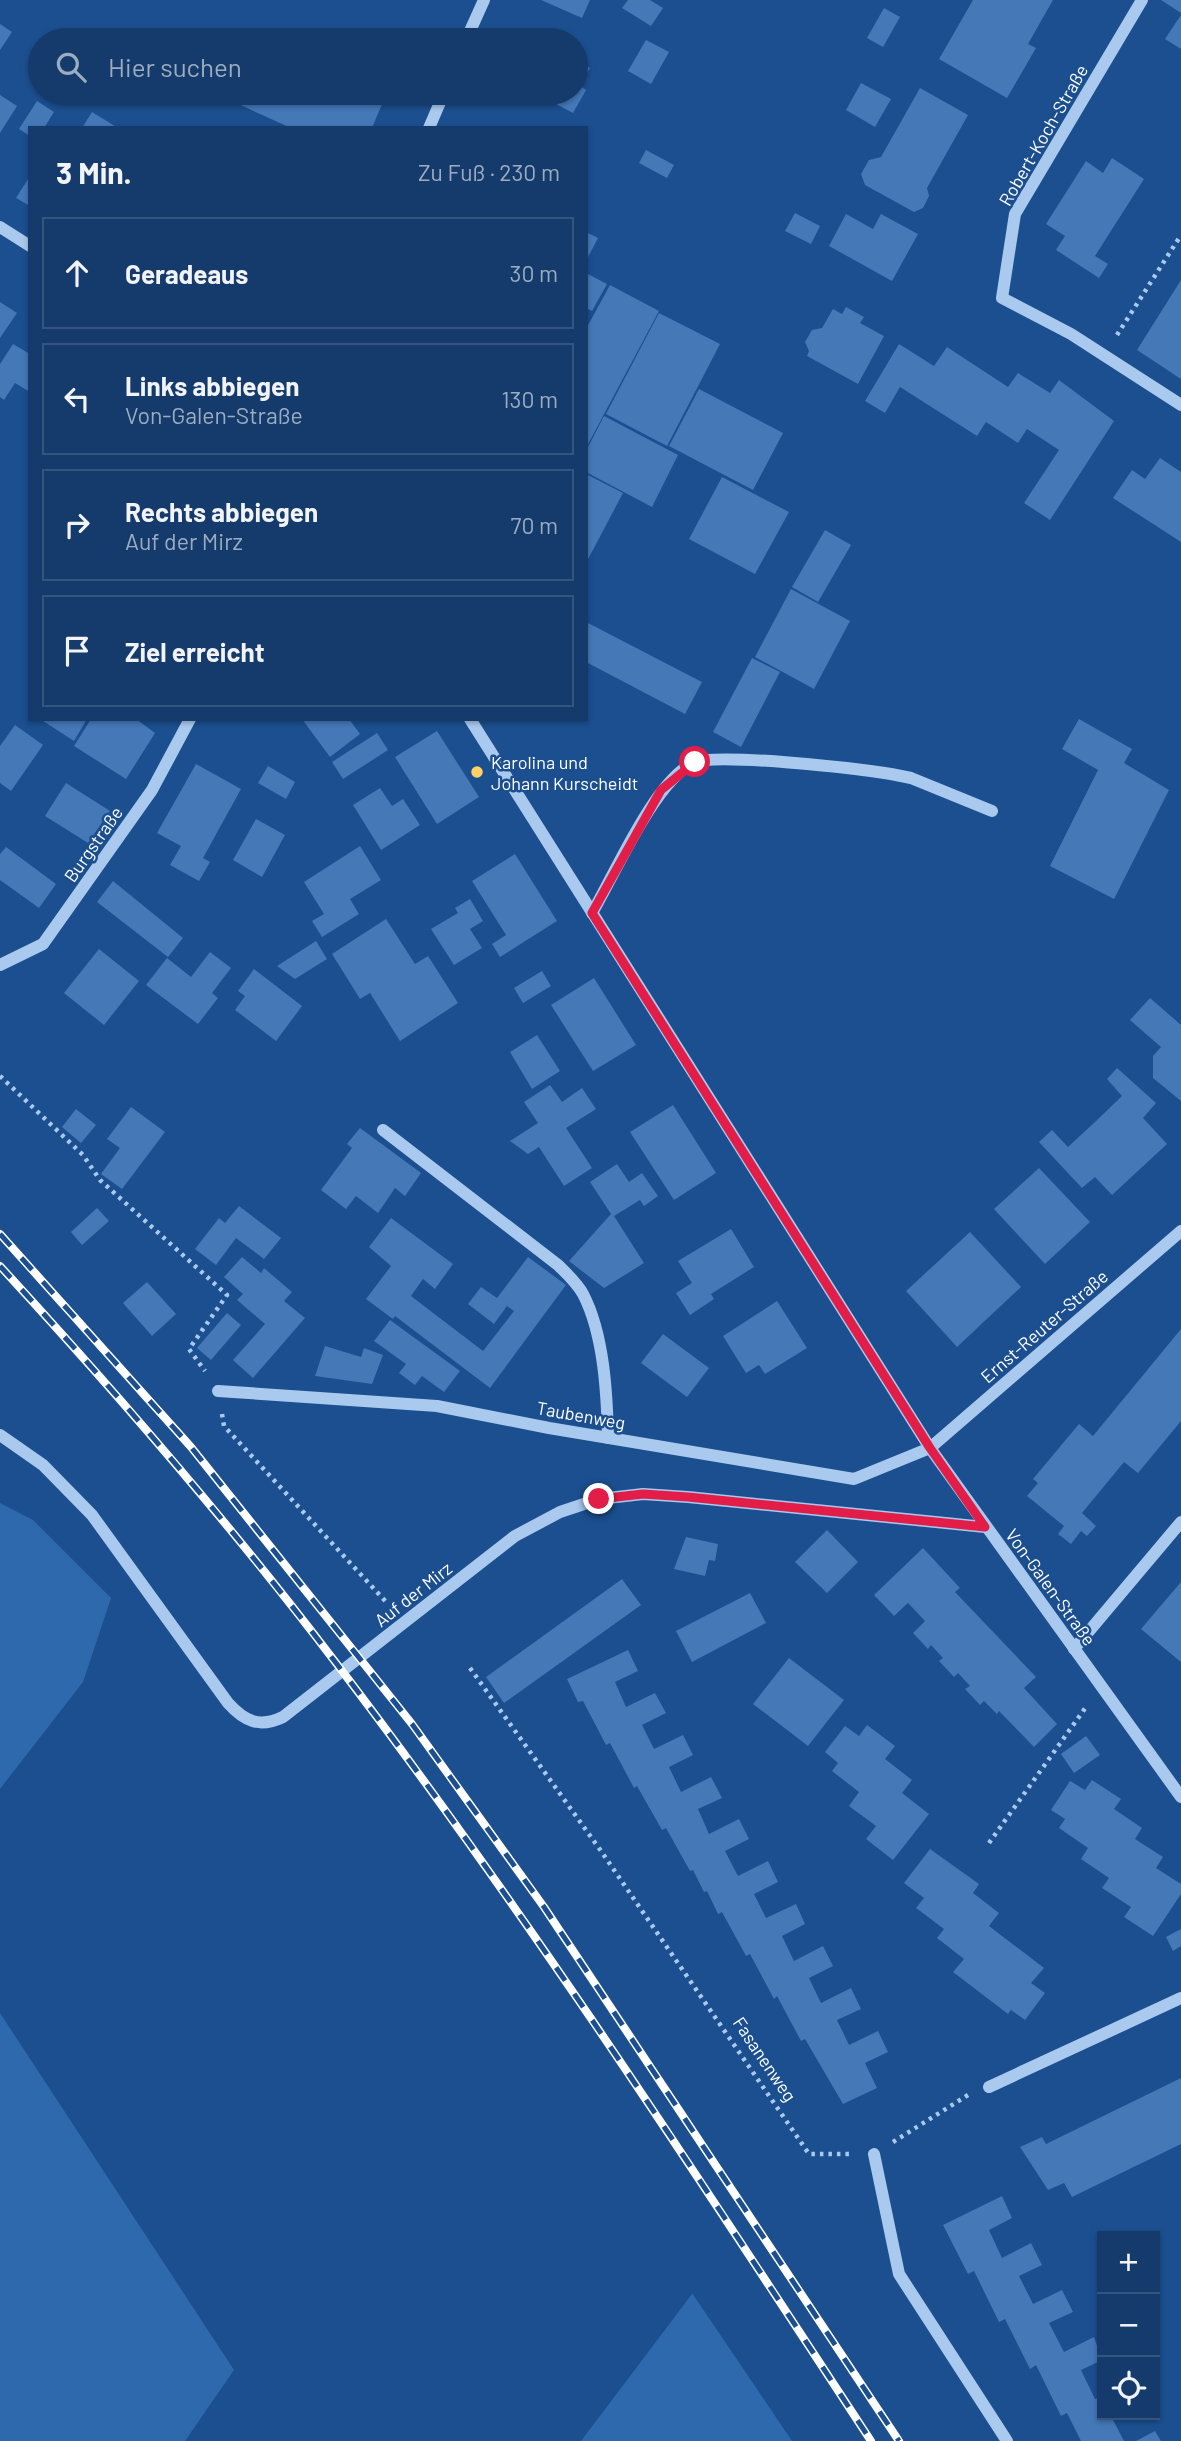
<!DOCTYPE html>
<html lang="de">
<meta charset="utf-8">
<style>
body{margin:0;font-family:Barlow,sans-serif;background:#1d4271;color:#f1f3f6}
.controls{position:absolute;right:21px;bottom:21px;display:grid;overflow:hidden;border-radius:0px;box-shadow:0 2px 5px #0004}
.controls button{width:63px;height:63px;display:grid;place-items:center;padding:0;border:0;border-bottom:2px solid #33557e;background:#143b6b;color:#f1f3f6;font:35px sans-serif}
.stop{position:absolute;width:21px;height:21px;margin:-16px;border:5px solid #e11d48;border-radius:50%;background:#fff}
.stop.end{background:#e11d48;border-color:#fff;box-shadow:0 2px 7px #0008}
.list{margin:0;padding:0;list-style:none}
h2{display:flex;justify-content:space-between;align-items:center;height:91px;margin:0;padding:0 28px;font-size:30px}
h2 small{font-size:23px;font-weight:400;color:#9dadc1}
.list li{display:grid;grid-template-columns:46px 1fr auto;gap:21px;align-items:center;box-sizing:border-box;height:112px;margin:0 14px 14px;padding:0 14px;border:2px solid #33557e;border-radius:0px}
.list b{display:block;font-size:26px;white-space:nowrap}
.list p{margin:0;font-size:23px;white-space:nowrap;color:#9dadc1}
.list em{font-size:23px;font-style:normal;color:#9dadc1}
.icon{flex:none;width:38px;height:38px;fill:none;stroke:currentColor;stroke-width:2;stroke-linecap:round;stroke-linejoin:round}
.map{position:relative;flex:none;width:1181px;height:2441px;overflow:hidden}
.search{position:absolute;background:#143b6b;box-shadow:0 2px 5px #0004;left:28px;top:28px;width:560px;height:77px;display:flex;align-items:center;gap:18px;box-sizing:border-box;padding:0 24px;border-radius:38px;color:#9dadc1;font-size:26px}
.panel{position:absolute;background:#143b6b;box-shadow:0 2px 5px #0004;left:28px;top:126px;width:560px;height:595px;border-radius:0px}
.map>svg:first-child{display:block}
.green{fill:#2e69ad}
.building{fill:#4478b7}
.lines{fill:none;stroke-linecap:round;stroke-linejoin:round}
.path{stroke:#a9c9ee;stroke-width:4.5;stroke-dasharray:3.5 5;stroke-linecap:butt}
.minor{stroke:#a9c9ee;stroke-width:12}
.rail-casing{stroke:#fff;stroke-width:8}
.rail{stroke:#1b4f8f;stroke-width:5;stroke-dasharray:16;stroke-linecap:butt}
.route{stroke:#e11d48;stroke-width:9}
.poi-dot{fill:#ffd166;stroke:#1b4f8f;stroke-width:2.5}
.labels{text-anchor:middle;dominant-baseline:central;stroke-width:5;stroke-linejoin:round;paint-order:stroke}
.street-label{font-size:18px;fill:#fff;stroke:#1b4f8f}
.poi-label{font-size:18px;fill:#fff;stroke:#1b4f8f;text-anchor:start}
</style>
<div class="map">
<svg width="1181" height="2441" viewBox="0 0 1181 2441">
<rect width="100%" height="100%" fill="#1b4f8f"/>
<g class="green">
<polygon points="0,1503 33,1520 111,1598 83,1682 0,1789"/>
<polygon points="0,2013 234,2370 185,2441 0,2441"/>
<polygon points="692,2293 792,2441 581,2441 692,2294"/>
</g>
<g class="building">
<polygon points="541,0 590,0 582,18"/>
<polygon points="628,0 650,0 663,8 651,26 622,8"/>
<polygon points="973,0 1053,0 1028,44 1036,48 1007,98 939,59"/>
<polygon points="1161,0 1181,0 1181,13"/>
<polygon points="884,8 900,17 883,47 867,38"/>
<polygon points="1181,15 1181,49 1165,39"/>
<polygon points="0,24 12,32 0,50"/>
<polygon points="242,28 268,40 237,40"/>
<polygon points="646,40 669,52 651,84 628,71"/>
<polygon points="576,60 590,68 580,86 586,90 573,113 535,93 576,93"/>
<polygon points="861,83 891,99 875,127 846,110"/>
<polygon points="920,88 968,115 927,188 929,196 923,208 914,212 865,185 861,174 869,160 881,157"/>
<polygon points="214,93 356,93 382,104 372,128 291,128"/>
<polygon points="0,95 17,106 0,133"/>
<polygon points="37,101 54,112 44,128 30,128 30,136 19,129"/>
<polygon points="92,112 118,128 82,128"/>
<polygon points="646,150 674,165 667,178 639,163"/>
<polygon points="1112,158 1144,179 1095,256 1108,264 1099,278 1056,250 1065,236 1046,224 1086,161 1103,173"/>
<polygon points="30,176 30,206 16,198"/>
<polygon points="795,213 820,226 811,244 785,231"/>
<polygon points="846,214 873,229 881,214 918,234 892,281 829,246"/>
<polygon points="586,232 598,238 586,261"/>
<polygon points="586,273 607,284 592,311 586,308"/>
<polygon points="1181,280 1181,379 1137,350"/>
<polygon points="610,285 659,311 586,448 586,329"/>
<polygon points="0,302 17,313 0,338"/>
<polygon points="846,307 864,317 860,323 884,336 858,384 807,356 809,351 805,342 812,330 822,328 833,309 842,314"/>
<polygon points="659,313 720,344 667,446 606,414"/>
<polygon points="13,344 30,354 30,392 15,383 4,400 0,397 0,364"/>
<polygon points="899,344 934,366 947,347 1008,387 1018,373 1050,393 1059,380 1114,421 1050,520 1024,503 1059,450 1027,429 1018,443 986,422 977,436 900,387 885,413 865,401"/>
<polygon points="699,389 783,433 753,490 669,446"/>
<polygon points="604,416 678,455 652,507 586,472 586,451"/>
<polygon points="1160,458 1181,472 1181,542 1113,498 1132,470 1145,479"/>
<polygon points="586,474 623,493 586,563"/>
<polygon points="722,477 789,512 755,574 689,539"/>
<polygon points="825,530 851,545 818,602 792,587"/>
<polygon points="791,589 850,621 814,689 755,657"/>
<polygon points="586,622 702,682 685,714 586,662"/>
<polygon points="752,658 780,672 741,747 713,732"/>
<polygon points="40,719 87,719 74,741"/>
<polygon points="91,719 136,719 155,733 126,779 74,746"/>
<polygon points="302,719 349,719 360,734 330,757"/>
<polygon points="1079,719 1132,749 1124,763 1169,790 1114,899 1050,866 1098,770 1062,749"/>
<polygon points="15,725 43,745 11,791 0,783 0,746"/>
<polygon points="437,731 479,797 437,824 395,757"/>
<polygon points="377,733 388,750 343,779 332,762"/>
<polygon points="196,764 241,789 203,858 210,862 199,881 170,865 181,846 157,833"/>
<polygon points="268,766 295,782 286,799 258,783"/>
<polygon points="66,783 110,811 88,843 45,816"/>
<polygon points="380,788 392,806 403,799 420,825 381,850 353,805"/>
<polygon points="256,819 285,835 262,877 233,860"/>
<polygon points="360,846 381,880 350,899 359,914 322,937 312,921 324,914 304,882"/>
<polygon points="6,847 56,884 39,908 0,880 0,854"/>
<polygon points="515,854 557,921 500,957 492,944 506,935 472,881"/>
<polygon points="113,881 183,938 168,957 97,902"/>
<polygon points="470,899 483,921 470,929 482,948 454,965 431,929 458,913 455,908"/>
<polygon points="386,919 415,964 428,956 458,1003 400,1041 370,993 360,999 332,954"/>
<polygon points="316,941 327,959 295,979 277,966"/>
<polygon points="99,949 139,981 104,1025 64,993"/>
<polygon points="210,952 231,968 212,993 218,998 198,1024 146,985 167,958 191,977"/>
<polygon points="254,969 302,1006 276,1041 235,1010 245,996 238,991"/>
<polygon points="542,971 551,986 523,1003 514,988"/>
<polygon points="594,978 636,1045 593,1071 551,1005"/>
<polygon points="1150,998 1181,1025 1181,1101 1153,1078 1153,1056 1161,1047 1130,1020"/>
<polygon points="537,1035 560,1071 532,1089 510,1052"/>
<polygon points="1117,1068 1156,1103 1143,1118 1167,1144 1112,1195 1095,1177 1082,1188 1039,1142 1052,1130 1068,1147 1095,1122 1122,1096 1107,1079"/>
<polygon points="550,1085 562,1102 582,1088 596,1109 566,1128 592,1168 564,1186 539,1147 528,1154 510,1141 538,1123 524,1102"/>
<polygon points="673,1105 716,1173 674,1200 630,1132"/>
<polygon points="131,1107 165,1132 122,1189 101,1174 120,1148 107,1139"/>
<polygon points="76,1109 96,1125 81,1143 62,1127"/>
<polygon points="360,1128 421,1173 405,1196 395,1188 378,1213 356,1196 346,1209 321,1190 352,1148 347,1144"/>
<polygon points="617,1164 629,1182 642,1173 658,1196 644,1206 640,1200 614,1216 644,1263 604,1288 569,1261 611,1214 590,1182"/>
<polygon points="1039,1168 1090,1222 1045,1264 994,1209"/>
<polygon points="239,1206 281,1238 264,1259 236,1238 216,1265 195,1249 219,1218 225,1223"/>
<polygon points="97,1208 109,1221 82,1245 71,1232"/>
<polygon points="391,1218 453,1264 435,1289 423,1279 411,1296 483,1351 514,1311 507,1306 494,1324 468,1304 481,1287 497,1298 528,1257 566,1285 490,1388 395,1316 393,1319 366,1299 391,1266 369,1247"/>
<polygon points="731,1229 754,1267 711,1294 714,1299 690,1315 676,1293 692,1283 678,1261"/>
<polygon points="970,1232 1021,1287 957,1347 906,1291"/>
<polygon points="242,1257 261,1273 264,1268 292,1292 284,1301 305,1318 253,1378 233,1360 265,1324 237,1300 243,1294 224,1277"/>
<polygon points="147,1282 176,1314 152,1336 123,1303"/>
<polygon points="777,1301 807,1348 765,1374 759,1365 746,1373 723,1336"/>
<polygon points="227,1313 241,1325 211,1360 197,1348"/>
<polygon points="390,1320 460,1371 444,1392 422,1376 415,1385 399,1373 406,1364 374,1341"/>
<polygon points="1181,1329 1181,1421 1138,1473 1124,1462 1082,1513 1096,1526 1087,1536 1081,1531 1071,1544 1058,1534 1064,1526 1027,1496 1038,1483 1033,1479 1079,1424 1093,1436"/>
<polygon points="663,1334 709,1368 687,1397 641,1363"/>
<polygon points="325,1346 361,1357 364,1348 383,1355 372,1384 315,1376"/>
<polygon points="827,1530 858,1562 827,1593 795,1562"/>
<polygon points="686,1537 718,1544 715,1561 709,1560 705,1576 674,1569"/>
<polygon points="923,1548 960,1588 955,1592 1036,1677 1024,1688 1057,1724 1034,1747 999,1711 997,1714 984,1701 980,1705 965,1689 970,1686 958,1673 954,1677 939,1661 943,1658 931,1645 928,1649 913,1633 925,1621 908,1603 894,1616 874,1595"/>
<polygon points="622,1579 641,1605 504,1703 486,1677"/>
<polygon points="1181,1582 1181,1662 1141,1629"/>
<polygon points="750,1593 766,1623 692,1662 676,1631"/>
<polygon points="628,1650 638,1671 615,1682 626,1707 655,1693 666,1713 642,1725 654,1749 683,1735 693,1755 669,1767 681,1792 711,1777 722,1798 698,1809 709,1834 739,1819 749,1839 725,1851 738,1876 768,1861 778,1882 754,1894 766,1918 796,1904 805,1924 782,1936 794,1961 823,1946 833,1966 809,1978 821,2003 851,1988 861,2009 837,2020 849,2045 878,2031 888,2052 865,2063 877,2088 843,2104 805,2039 801,2041 777,1996 774,1999 750,1954 746,1956 722,1912 718,1914 707,1891 704,1892 693,1870 690,1871 666,1828 662,1830 637,1786 634,1788 610,1743 606,1745 583,1701 578,1702 567,1679"/>
<polygon points="789,1658 844,1700 808,1746 753,1704"/>
<polygon points="867,1725 895,1746 885,1759 912,1780 902,1793 929,1814 893,1860 866,1839 876,1826 849,1806 859,1792 832,1771 838,1763 825,1752 845,1726 859,1736"/>
<polygon points="1086,1736 1100,1755 1074,1773 1061,1754"/>
<polygon points="1092,1780 1121,1799 1114,1809 1142,1828 1135,1839 1163,1857 1156,1868 1181,1884 1181,1894 1153,1936 1124,1917 1131,1907 1102,1888 1109,1878 1081,1859 1088,1848 1059,1828 1065,1819 1051,1810 1070,1781 1085,1790"/>
<polygon points="930,1849 979,1884 973,1893 999,1913 989,1926 1044,1968 1031,1983 1045,1993 1025,2020 1011,2010 1008,2014 953,1972 964,1959 937,1938 944,1929 916,1908 924,1898 904,1883"/>
<polygon points="1181,1929 1181,1946 1173,1951 1166,1937"/>
<polygon points="1181,2078 1181,2144 1072,2197 1064,2183 1048,2190 1020,2147 1042,2137 1046,2144"/>
<polygon points="1002,2196 1012,2218 989,2230 1002,2258 1031,2243 1042,2265 1019,2276 1033,2304 1062,2290 1073,2312 1049,2323 1064,2352 1094,2337 1102,2360 1081,2370 1095,2399 1102,2396 1102,2415 1118,2415 1112,2418 1124,2441 1081,2441 1067,2413 1061,2416 1036,2365 1030,2369 1005,2319 999,2322 974,2271 968,2274 943,2225"/>
<polygon points="1155,2431 1161,2441 1136,2441"/>
</g>
<g class="lines">
<g class="path">
<polyline points="1117,335 1181,235"/>
<polyline points="0,1076 83,1155 100,1180 227,1295 189,1349 205,1371"/>
<polyline points="222,1414 224,1426 388,1604"/>
<polyline points="470,1668 601,1851 809,2154 849,2154"/>
<polyline points="989,1843 1086,1707"/>
<polyline points="893,2142 968,2095"/>
</g>
<g class="minor">
<polyline points="1142,0 1015,214 1002,298 1071,334 1181,405"/>
<polyline points="466,40 484,0"/>
<polyline points="429,128 444,93"/>
<polyline points="0,227 30,246"/>
<polyline points="470,719 930,1448 1181,1797"/>
<path d="M592 913C615 874 654 782 693 763 714 752 861 769 891 774L911 778 992 811"/>
<polyline points="0,965 43,944 152,790 190,719"/>
<path d="M383 1130 558 1265C567 1274 577 1283 583 1294 604 1334 607 1394 608 1438"/>
<polyline points="218,1391 437,1406 549,1428 854,1479 930,1448 1181,1231"/>
<path d="M0 1435 43 1465 92 1515 228 1703C245 1722 260 1728 283 1717L515 1536 560 1512 599 1499 643 1494 688 1497 985 1527"/>
<polyline points="1074,1649 1181,1522"/>
<polyline points="989,2087 1181,1998"/>
<polyline points="874,2154 899,2274 1007,2441"/>
</g>
<defs>
<g id="rail">
<polyline points="0,1234 191,1447 412,1724 544,1907 899,2441"/>
<path d="M0 1266C116 1392 229 1523 333 1659 525 1910 698 2177 871 2441"/>
</g>
</defs>
<use href="#rail" class="rail-casing"/>
<use href="#rail" class="rail"/>
</g>
<g class="lines">
<polyline class="route" points="599,1499 643,1494 688,1497 985,1527 930,1448 592,913 661,790 695,762"/>
</g>
<circle class="poi-dot" cx="477" cy="772" r="7"/>
<g class="labels">
<g class="street-label">
<text transform="translate(1043 135) rotate(-60)">Robert-Koch-Straße</text>
<text transform="translate(93 844) rotate(-55)">Burgstraße</text>
<text transform="translate(1044 1326) rotate(-41)">Ernst-Reuter-Straße</text>
<text transform="translate(581 1415) rotate(10)">Taubenweg</text>
<text transform="translate(1051 1587) rotate(54)">Von-Galen-Straße</text>
<text transform="translate(413 1594) rotate(-38)">Auf der Mirz</text>
<text transform="translate(765 2059) rotate(56)">Fasanenweg</text>
</g>
<g class="poi-label">
<text x="491" y="762">Karolina und<tspan x="491" dy="21">Johann Kurscheidt</tspan></text>
</g>
</g>
</svg>
<div class="controls">
<button>+</button>
<button>−</button>
<button><svg class="icon" aria-label="locate" viewBox="0 0 24 24"><circle cx="12" cy="12" r="6"/><path d="M12 2v4M12 18v4M2 12h4M18 12h4"/></svg></button>
</div>
<div class="stop" style="left:695px;top:762px"></div>
<div class="stop end" style="left:599px;top:1499px"></div>
<div class="search"><svg class="icon" aria-label="search" viewBox="0 0 24 24"><circle cx="10" cy="10" r="6"/><path d="M15 15l6 6"/></svg>Hier suchen</div>
<section class="panel">
<h2>3 Min.<small>Zu Fuß · 230 m</small></h2>
<ul class="list">
<li><svg class="icon" aria-label="ahead" viewBox="0 0 24 24"><path d="M12 20V5M6 11l6-6 6 6"/></svg><div><b>Geradeaus</b></div><em>30 m</em></li>
<li><svg class="icon" aria-label="left" viewBox="0 0 24 24"><path d="M17 20v-9H6M10 6l-5 5 5 5"/></svg><div><b>Links abbiegen</b><p>Von-Galen-Straße</p></div><em>130 m</em></li>
<li><svg class="icon" aria-label="right" viewBox="0 0 24 24"><path d="M7 20v-9h11M14 6l5 5-5 5"/></svg><div><b>Rechts abbiegen</b><p>Auf der Mirz</p></div><em>70 m</em></li>
<li><svg class="icon" aria-label="arrive" viewBox="0 0 24 24"><path d="M6 21V4h12l-3 4 3 4H6"/></svg><div><b>Ziel erreicht</b></div></li>
</ul>
</section>
</div>
